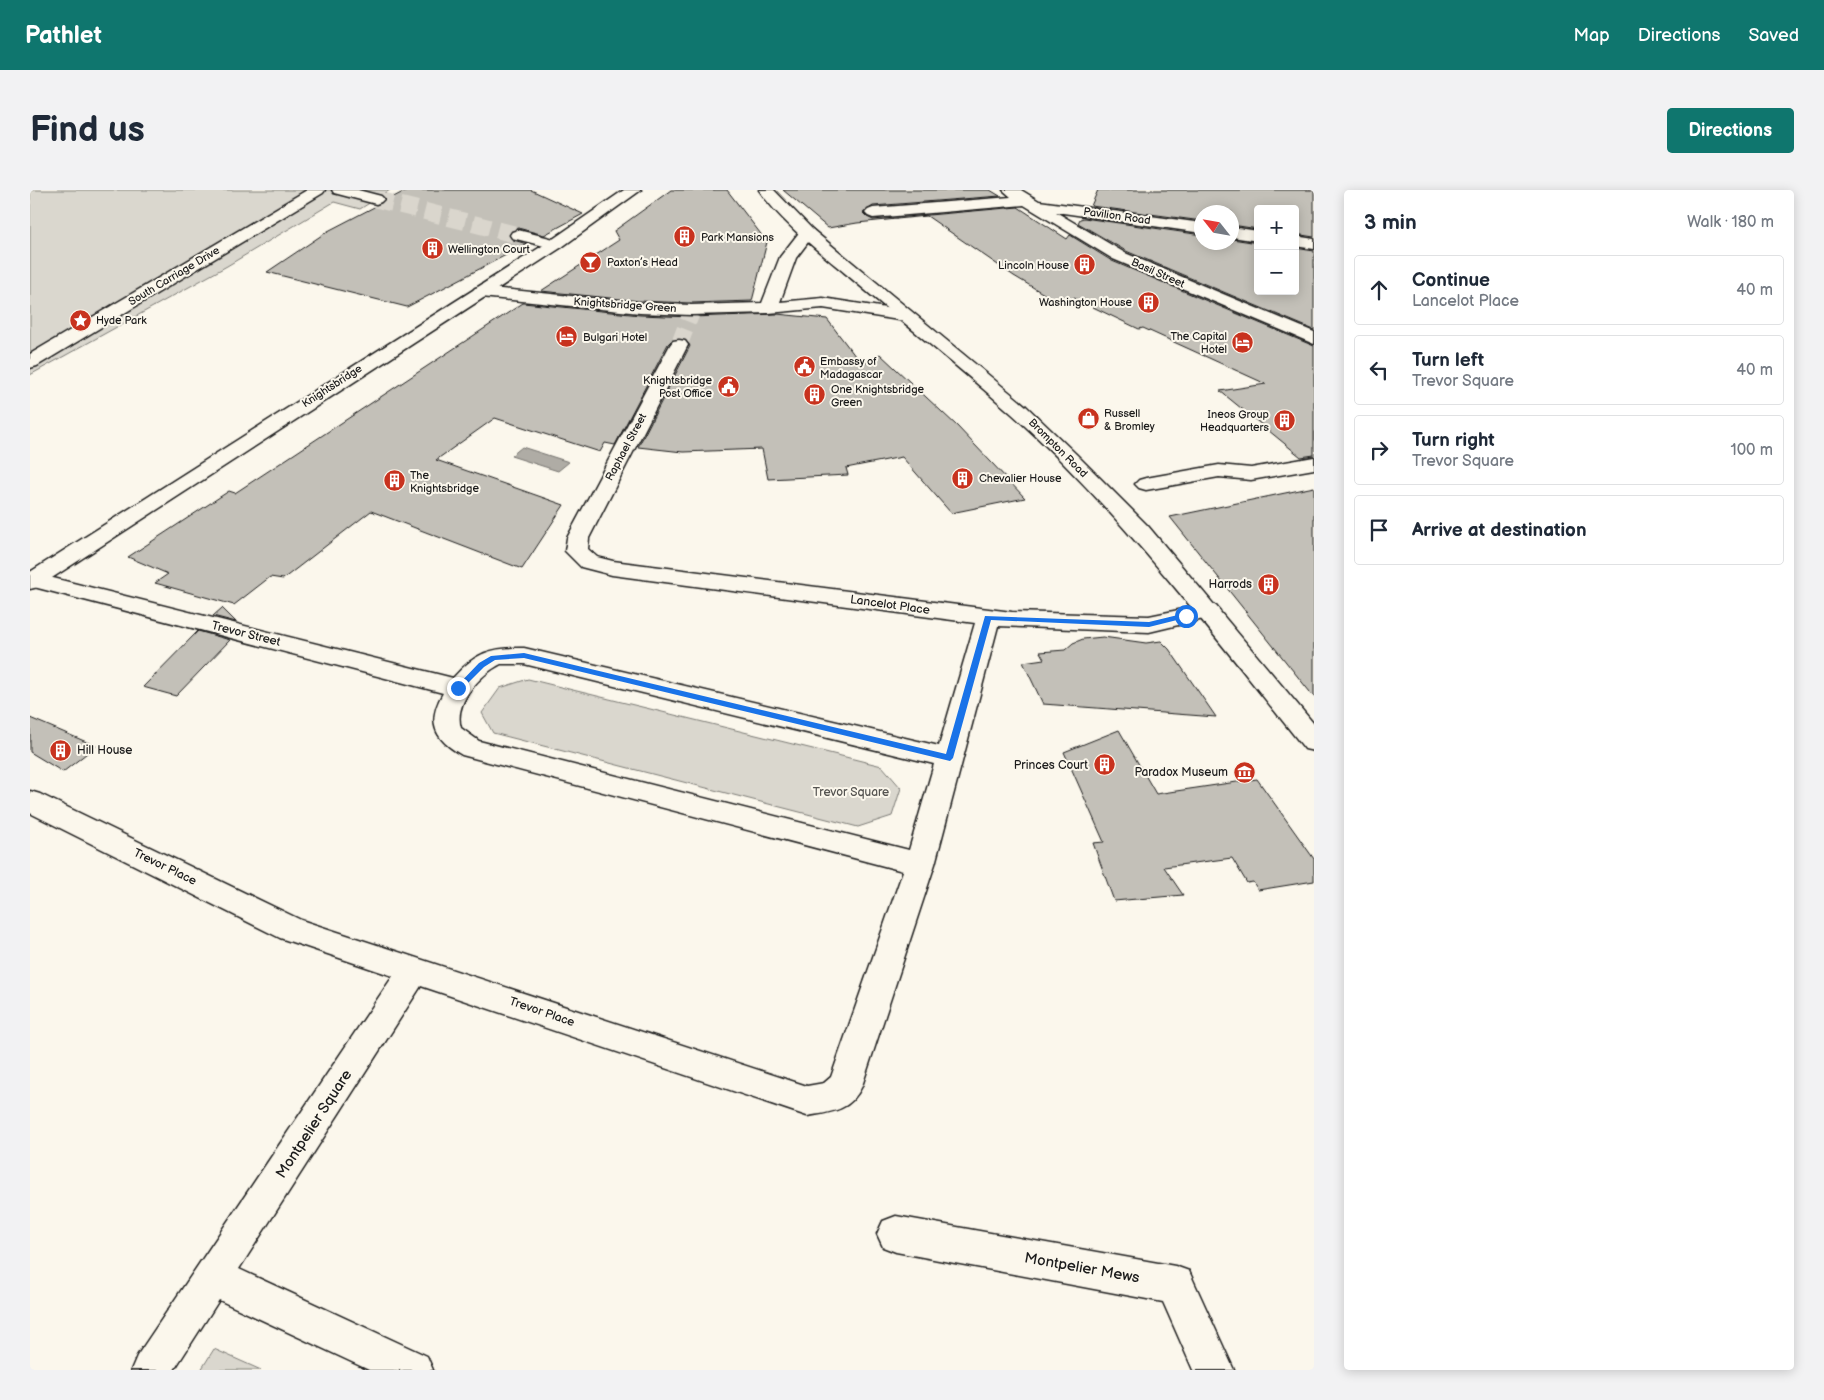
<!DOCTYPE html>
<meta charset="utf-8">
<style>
body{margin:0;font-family:"Balsamiq Sans",sans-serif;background:#f2f2f3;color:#1f2937}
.controls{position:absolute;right:15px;top:15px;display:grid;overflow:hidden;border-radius:5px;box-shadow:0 2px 12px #0003}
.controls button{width:45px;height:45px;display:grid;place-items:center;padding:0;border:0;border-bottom:1px solid #e0e1e3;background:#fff;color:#1f2937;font:25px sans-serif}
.compass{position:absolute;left:1164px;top:15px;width:45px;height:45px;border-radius:50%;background:#fff;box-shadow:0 2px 12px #0003;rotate:301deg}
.stop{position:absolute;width:15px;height:15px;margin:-11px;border:4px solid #1a73e8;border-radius:50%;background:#fff}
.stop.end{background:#1a73e8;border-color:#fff;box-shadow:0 1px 5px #0008}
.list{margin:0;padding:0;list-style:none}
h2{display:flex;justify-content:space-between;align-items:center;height:65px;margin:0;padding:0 20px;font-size:21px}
h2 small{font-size:16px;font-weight:400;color:#747a83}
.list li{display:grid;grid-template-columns:32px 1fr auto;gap:15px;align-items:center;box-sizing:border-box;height:70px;margin:0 10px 10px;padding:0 10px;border:1px solid #e0e1e3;border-radius:5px}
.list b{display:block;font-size:19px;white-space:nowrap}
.list p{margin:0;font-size:16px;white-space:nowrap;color:#747a83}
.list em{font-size:16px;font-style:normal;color:#747a83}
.icon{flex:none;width:28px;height:28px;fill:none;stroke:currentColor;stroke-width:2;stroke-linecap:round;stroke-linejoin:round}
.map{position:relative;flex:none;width:1284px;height:1180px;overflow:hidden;border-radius:5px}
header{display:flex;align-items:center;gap:30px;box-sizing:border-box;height:70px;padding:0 25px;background:#0f766e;color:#fff}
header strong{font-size:24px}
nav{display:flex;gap:28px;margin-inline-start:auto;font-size:18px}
.intro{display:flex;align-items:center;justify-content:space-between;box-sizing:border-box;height:120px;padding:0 30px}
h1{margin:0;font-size:35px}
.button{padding:12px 22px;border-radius:5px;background:#0f766e;color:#fff;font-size:18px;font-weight:700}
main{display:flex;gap:30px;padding:0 30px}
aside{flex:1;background:#fff;border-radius:5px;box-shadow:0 2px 12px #0003}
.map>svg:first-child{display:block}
.green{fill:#dad7ce;stroke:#7b7a75}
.water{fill:#afaca5;stroke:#74726e}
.building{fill:#c3c0b8;stroke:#1c1c1c}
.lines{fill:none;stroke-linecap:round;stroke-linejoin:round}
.minor-tunnel{stroke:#dad6cd;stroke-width:17;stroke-dasharray:17 8;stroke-linecap:butt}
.minor-casing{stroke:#1c1c1c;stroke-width:3}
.major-casing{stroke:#1c1c1c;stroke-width:3}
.highway-casing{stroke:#1c1c1c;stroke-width:3}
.minor{fill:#fbf7ec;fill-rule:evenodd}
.major{fill:#fbf7ec;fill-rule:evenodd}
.highway{fill:#fbf7ec;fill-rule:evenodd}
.route{fill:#1a73e8}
.labels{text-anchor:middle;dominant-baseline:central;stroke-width:4;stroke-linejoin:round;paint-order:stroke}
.far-street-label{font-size:11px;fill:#1c1c1c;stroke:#fbf7ec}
.far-poi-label{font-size:11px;fill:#1c1c1c;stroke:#fbf7ec;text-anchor:start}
.poi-label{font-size:12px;fill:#1c1c1c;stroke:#fbf7ec;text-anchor:end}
.street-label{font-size:12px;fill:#1c1c1c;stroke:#fbf7ec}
.park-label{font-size:12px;fill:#555451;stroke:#fbf7ec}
.near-street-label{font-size:15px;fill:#1c1c1c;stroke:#fbf7ec}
</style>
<header>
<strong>Pathlet</strong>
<nav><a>Map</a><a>Directions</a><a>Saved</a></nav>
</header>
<div class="intro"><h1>Find us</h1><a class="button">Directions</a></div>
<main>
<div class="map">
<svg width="1284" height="1180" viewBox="0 0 1284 1180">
<rect width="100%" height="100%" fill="#fbf7ec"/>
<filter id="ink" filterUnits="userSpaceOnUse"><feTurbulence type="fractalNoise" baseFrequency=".02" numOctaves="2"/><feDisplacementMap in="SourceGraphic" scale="10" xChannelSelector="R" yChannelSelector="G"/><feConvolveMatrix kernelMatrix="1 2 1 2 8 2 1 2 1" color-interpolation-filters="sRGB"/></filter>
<g filter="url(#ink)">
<g class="green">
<polygon points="0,0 360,0 330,19 304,12 197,76 0,185"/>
<polygon points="498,489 852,576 871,598 862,626 828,637 463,543 452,523 470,498"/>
<polygon points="184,1159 231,1180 171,1180"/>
</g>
<polygon class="water" points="492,257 539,272 528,281 481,266"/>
<g class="building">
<polygon points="377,0 501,0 553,24 514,45 488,38 481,40 478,44 480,49 497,54 377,117 237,82 298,41"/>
<polygon points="641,0 697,0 737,52 722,111 661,113 610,111 511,101 589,50 584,41"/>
<polygon points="753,0 960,0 970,6 843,16 833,23 837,27 843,30 988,17 1037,49 1040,45 1082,71 1284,156 1284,265 1271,267 1190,201 1236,194 1113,138 1109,139 1044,108 1029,113 984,86 897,26 827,33 798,38"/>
<polygon points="1068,0 1284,0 1284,47 1265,44 1265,19 1228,19 1228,39 1202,35 1202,22 1172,22 1172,31 1061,16"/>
<polygon points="1054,28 1172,45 1172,52 1202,52 1202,49 1228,53 1228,101 1265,101 1265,58 1284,61 1284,140 1096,61 1048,33 1050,29"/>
<polygon points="493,113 610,125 661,127 747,124 797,129 832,175 850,164 927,236 995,308 921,323 872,267 816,278 818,285 738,289 732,259 653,262 608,257 660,156 656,150 649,148 643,149 638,154 585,255 575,253 570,262 465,228 406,270 534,315 492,379 341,321 253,389 240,387 204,415 125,393 138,384 98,367 199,301 205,303"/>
<polygon points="1284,297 1284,507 1140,327"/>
<polygon points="192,418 206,432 183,426"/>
<polygon points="168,441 200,450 146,506 113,497"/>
<polygon points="1073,447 1116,453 1131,451 1139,459 1186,527 1013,514 993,472 1014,469 1010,462 1035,460 1043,453 1053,449"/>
<polygon points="0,528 66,556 33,582 0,562"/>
<polygon points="1089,540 1126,604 1227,589 1284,669 1284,691 1228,700 1223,692 1217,693 1202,668 1134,677 1153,705 1084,711 1063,653 1074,652 1034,562"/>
</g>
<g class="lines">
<g class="minor-tunnel">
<polyline points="346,9 488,45"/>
<polyline points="649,155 661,124"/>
</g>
<defs>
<g id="minor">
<polygon points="277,0 295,0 293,3 7,176 0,178 0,164"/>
<polygon points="302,0 328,0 351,6 354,9 351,12 346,14 304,3"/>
<polygon points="973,0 991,0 1009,11 1172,33 1172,43 1026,22 1095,63 1284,142 1284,154 1083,69 994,15 843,28 838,26 835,23 838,20 843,18 981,7"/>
<polygon points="1202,37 1228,41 1228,51 1202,47"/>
<polygon points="777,38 783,40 785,43 766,68 750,112 793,108 881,122 884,126 881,130 875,131 793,118 739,123 661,125 610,123 451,107 445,106 442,102 445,98 451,97 610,113 661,115 732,113 750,67 771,40"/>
<polygon points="488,40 532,51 534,54 532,57 526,59 482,48 480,45 482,42"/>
<polygon points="1265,46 1284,49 1284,59 1265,56"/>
<path d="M649 150 655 151 658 155 559 348 558 359 567 367 583 371 982 422 1119 426 1178 414 1186 416 1190 421 1186 426 1119 442 968 436 905 674 832 896C820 921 802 922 777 926L391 796 209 1079 397 1166 403 1180H339L189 1110 144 1180H101L107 1166 363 786 250 748 0 623V601L10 604 271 730 777 896 794 893 801 887 873 681 432 565C403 549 397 531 413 503L0 396V384L3 383 423 488C445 463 461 457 494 458L909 556 945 433 582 385 551 377 535 361 537 348 640 155 643 151ZM471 474H494L904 574 879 660 449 551 431 538C423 512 451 484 471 474Z"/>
<polygon points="1284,267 1284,279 1221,290 1189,287 1116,300 1109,298 1105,294 1109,290 1116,288 1189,275 1221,278"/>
<polygon points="866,1026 1145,1076 1159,1081 1204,1180 1163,1180 1133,1112 866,1062 853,1057 847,1044 853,1031"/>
</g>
<polygon id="major" points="594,0 611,0 532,57 8,397 0,399 0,382 520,51"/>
<path id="highway" d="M729 0H744L783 40 996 216 1046 264 1118 336 1284 534V561L1275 559C1182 443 1092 324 982 224 928 176 871 131 816 84 787 60 750 31 729 0Z"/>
</defs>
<use href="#minor" class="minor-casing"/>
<use href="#major" class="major-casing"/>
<use href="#highway" class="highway-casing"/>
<use href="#minor" class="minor"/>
<use href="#major" class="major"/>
<use href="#highway" class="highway"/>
</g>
</g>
<polygon class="route" points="1156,423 1160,426 1159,427 1119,437 961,430 923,568 920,571 494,468 465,470 454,477 431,500 425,498 449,473 461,466 494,463 916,564 955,426 1119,432"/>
<defs>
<symbol id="building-disc" viewBox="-11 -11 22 22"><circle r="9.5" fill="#c8321e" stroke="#fbf7ec"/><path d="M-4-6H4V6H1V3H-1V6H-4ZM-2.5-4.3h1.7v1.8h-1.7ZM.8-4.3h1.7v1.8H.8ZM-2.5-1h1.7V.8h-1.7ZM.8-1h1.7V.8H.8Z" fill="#fff"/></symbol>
<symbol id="bar-disc" viewBox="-11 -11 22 22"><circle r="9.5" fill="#c8321e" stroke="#fbf7ec"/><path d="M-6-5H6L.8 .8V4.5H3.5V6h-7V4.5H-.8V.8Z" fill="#fff"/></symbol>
<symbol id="sight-disc" viewBox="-11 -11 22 22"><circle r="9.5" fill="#c8321e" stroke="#fbf7ec"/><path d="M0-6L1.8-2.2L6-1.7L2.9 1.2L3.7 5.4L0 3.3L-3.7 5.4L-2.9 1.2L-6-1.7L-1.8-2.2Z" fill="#fff"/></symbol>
<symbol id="hotel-disc" viewBox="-11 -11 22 22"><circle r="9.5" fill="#c8321e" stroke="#fbf7ec"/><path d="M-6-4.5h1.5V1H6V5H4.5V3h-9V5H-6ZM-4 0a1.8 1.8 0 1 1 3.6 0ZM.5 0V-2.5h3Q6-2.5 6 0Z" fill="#fff"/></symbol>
<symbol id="civic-disc" viewBox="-11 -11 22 22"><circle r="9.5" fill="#c8321e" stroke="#fbf7ec"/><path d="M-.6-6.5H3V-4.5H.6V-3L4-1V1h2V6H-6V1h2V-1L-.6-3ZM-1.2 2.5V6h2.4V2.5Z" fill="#fff"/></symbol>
<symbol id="shop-disc" viewBox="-11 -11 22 22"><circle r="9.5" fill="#c8321e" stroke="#fbf7ec"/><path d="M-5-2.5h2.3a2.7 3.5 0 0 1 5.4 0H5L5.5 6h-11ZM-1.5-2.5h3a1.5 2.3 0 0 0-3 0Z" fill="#fff"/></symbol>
<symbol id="museum-disc" viewBox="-11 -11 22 22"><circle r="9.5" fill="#c8321e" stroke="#fbf7ec"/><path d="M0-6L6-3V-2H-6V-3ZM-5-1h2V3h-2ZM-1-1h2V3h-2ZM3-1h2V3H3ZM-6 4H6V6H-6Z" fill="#fff"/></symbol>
</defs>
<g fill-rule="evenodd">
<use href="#building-disc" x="642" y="34" width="25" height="25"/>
<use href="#building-disc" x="390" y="46" width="25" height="25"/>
<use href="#bar-disc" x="548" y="60" width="25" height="25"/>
<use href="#building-disc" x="1042" y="62" width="25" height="25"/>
<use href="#building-disc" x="1106" y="100" width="25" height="25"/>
<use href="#sight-disc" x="38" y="118" width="25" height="25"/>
<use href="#hotel-disc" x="524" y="134" width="25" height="25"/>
<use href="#hotel-disc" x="1200" y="140" width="25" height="25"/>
<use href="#civic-disc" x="762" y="164" width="25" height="25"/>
<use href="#civic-disc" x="686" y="184" width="25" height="25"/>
<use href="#building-disc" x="772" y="192" width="25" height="25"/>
<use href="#shop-disc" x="1046" y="216" width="25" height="25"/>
<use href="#building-disc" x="1242" y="218" width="25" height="25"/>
<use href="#building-disc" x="920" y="276" width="25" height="25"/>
<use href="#building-disc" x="352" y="278" width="25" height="25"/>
<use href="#building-disc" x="1226" y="382" width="25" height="25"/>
<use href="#building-disc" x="18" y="548" width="25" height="25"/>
<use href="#building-disc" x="1062" y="562" width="25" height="25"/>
<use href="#museum-disc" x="1202" y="570" width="25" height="25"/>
</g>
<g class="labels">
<g class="far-street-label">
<text transform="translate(1087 26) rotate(8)">Pavilion Road</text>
<text transform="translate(1128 83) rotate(24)">Basil Street</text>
<text transform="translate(144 86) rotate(-31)">South Carriage Drive</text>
<text transform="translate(595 115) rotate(4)">Knightsbridge Green</text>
<text transform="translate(302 196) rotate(-33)">Knightsbridge</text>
<text transform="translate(596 257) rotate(-62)">Raphael Street</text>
<text transform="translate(1028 258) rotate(45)">Brompton Road</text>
</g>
<g class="far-poi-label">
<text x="671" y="47">Park Mansions</text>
<text x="418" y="59">Wellington Court</text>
<text x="577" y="72">Paxton’s Head</text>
<text x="1039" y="75" text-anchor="end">Lincoln House</text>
<text x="1102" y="112" text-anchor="end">Washington House</text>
<text x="66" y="130">Hyde Park</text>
<text x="1197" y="146" text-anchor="end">The Capital<tspan x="1197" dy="13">Hotel</tspan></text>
<text x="553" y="147">Bulgari Hotel</text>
<text x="790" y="171">Embassy of<tspan x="790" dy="13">Madagascar</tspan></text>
<text x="682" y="190" text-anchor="end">Knightsbridge<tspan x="682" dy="13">Post Office</tspan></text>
<text x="801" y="199">One Knightsbridge<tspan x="801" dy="13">Green</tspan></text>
<text x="1074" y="223">Russell<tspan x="1074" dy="13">&amp; Bromley</tspan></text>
<text x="1239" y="224" text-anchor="end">Ineos Group<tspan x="1239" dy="13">Headquarters</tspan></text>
<text x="380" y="285">The<tspan x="380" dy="13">Knightsbridge</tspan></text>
<text x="949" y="288">Chevalier House</text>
</g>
<g class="poi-label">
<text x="1222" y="394">Harrods</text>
<text x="47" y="560" text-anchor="start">Hill House</text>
<text x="1058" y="575">Princes Court</text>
<text x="1198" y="582">Paradox Museum</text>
</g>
<g class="street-label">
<text transform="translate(860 415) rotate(8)">Lancelot Place</text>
<text transform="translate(216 444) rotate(14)">Trevor Street</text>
<text transform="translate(135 677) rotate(26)">Trevor Place</text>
<text transform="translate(512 822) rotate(19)">Trevor Place</text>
</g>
<g class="park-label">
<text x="821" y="602">Trevor Square</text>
</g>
<g class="near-street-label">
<text transform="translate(284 934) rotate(-57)">Montpelier Square</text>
<text transform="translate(1052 1078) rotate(10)">Montpelier Mews</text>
</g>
</g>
</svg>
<div class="controls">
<button>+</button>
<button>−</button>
</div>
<svg class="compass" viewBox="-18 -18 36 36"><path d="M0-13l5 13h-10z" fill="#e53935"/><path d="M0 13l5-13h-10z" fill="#747a83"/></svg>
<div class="stop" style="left:1156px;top:426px"></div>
<div class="stop end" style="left:428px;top:498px"></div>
</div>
<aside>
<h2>3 min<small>Walk · 180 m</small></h2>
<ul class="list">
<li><svg class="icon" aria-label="ahead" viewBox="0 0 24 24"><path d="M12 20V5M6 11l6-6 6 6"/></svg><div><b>Continue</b><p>Lancelot Place</p></div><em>40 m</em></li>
<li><svg class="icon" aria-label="left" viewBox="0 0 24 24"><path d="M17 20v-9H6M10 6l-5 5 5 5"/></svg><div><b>Turn left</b><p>Trevor Square</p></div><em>40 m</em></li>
<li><svg class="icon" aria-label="right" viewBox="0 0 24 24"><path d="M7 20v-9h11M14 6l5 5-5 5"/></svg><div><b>Turn right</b><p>Trevor Square</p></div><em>100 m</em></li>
<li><svg class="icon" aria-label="arrive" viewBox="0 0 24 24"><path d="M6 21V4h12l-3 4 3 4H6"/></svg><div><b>Arrive at destination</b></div></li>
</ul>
</aside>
</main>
